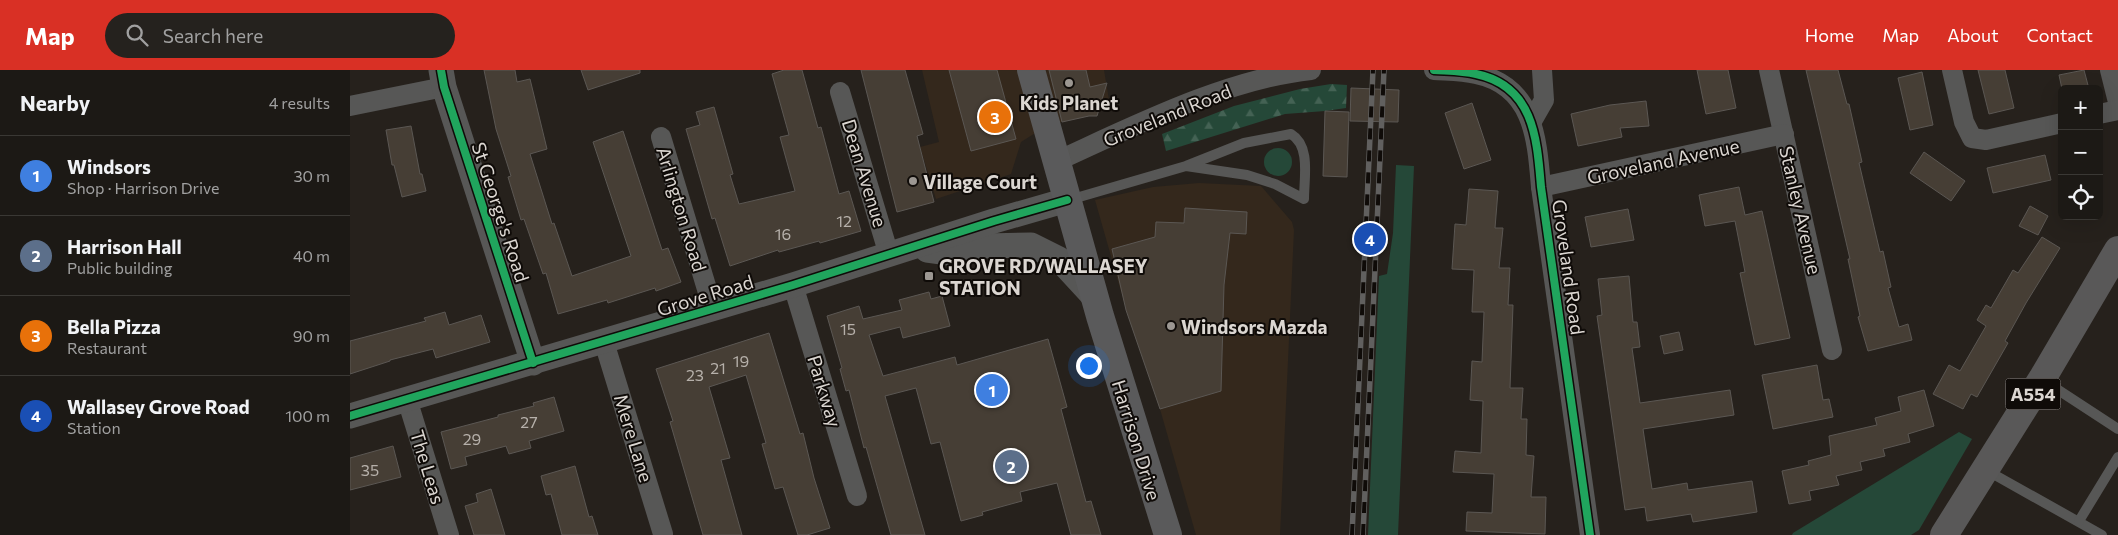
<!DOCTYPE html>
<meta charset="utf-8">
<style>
body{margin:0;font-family:Commissioner,sans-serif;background:#25221e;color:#f1f3f6}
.controls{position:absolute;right:15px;top:15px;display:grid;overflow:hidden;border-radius:8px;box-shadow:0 5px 20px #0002}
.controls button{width:45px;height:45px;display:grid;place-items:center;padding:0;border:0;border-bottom:1px solid #3a3834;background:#1c1915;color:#f1f3f6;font:25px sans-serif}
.you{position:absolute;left:738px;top:295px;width:18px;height:18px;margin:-12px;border:4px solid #fff;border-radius:50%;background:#1a73e8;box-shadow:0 0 0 8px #1a73e833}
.badge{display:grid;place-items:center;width:32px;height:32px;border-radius:50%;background:#d93025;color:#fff;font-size:16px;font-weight:700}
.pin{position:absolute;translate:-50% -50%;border:2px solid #fff;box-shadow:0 1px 5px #0006}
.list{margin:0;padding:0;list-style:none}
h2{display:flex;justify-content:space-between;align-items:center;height:65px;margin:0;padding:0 20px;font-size:21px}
h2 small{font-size:16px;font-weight:400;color:#a0a0a0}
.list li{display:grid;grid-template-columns:32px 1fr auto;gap:15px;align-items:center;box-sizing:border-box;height:80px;padding:0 20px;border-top:1px solid #3a3834}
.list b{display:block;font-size:19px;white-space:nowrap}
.list p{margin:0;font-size:16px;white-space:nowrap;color:#a0a0a0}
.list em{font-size:16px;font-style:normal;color:#a0a0a0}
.icon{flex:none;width:28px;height:28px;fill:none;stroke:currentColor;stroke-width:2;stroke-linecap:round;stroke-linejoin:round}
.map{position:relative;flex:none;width:1768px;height:465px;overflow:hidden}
header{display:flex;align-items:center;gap:30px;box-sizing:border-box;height:70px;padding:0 25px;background:#d93025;color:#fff}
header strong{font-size:24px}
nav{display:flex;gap:28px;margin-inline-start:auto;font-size:18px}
.search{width:350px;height:45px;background:#25221e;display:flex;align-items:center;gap:12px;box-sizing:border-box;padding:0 18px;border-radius:28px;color:#a0a0a0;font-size:19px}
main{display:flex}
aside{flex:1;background:#1c1915}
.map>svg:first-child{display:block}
.built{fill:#34281c}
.grass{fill:#254838}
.forest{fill:url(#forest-firs)}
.building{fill:#463e35;stroke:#5b5753}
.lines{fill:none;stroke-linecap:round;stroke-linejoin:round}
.service{stroke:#575756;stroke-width:10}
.minor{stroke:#575756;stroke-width:20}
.tertiary{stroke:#575756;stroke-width:25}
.secondary{stroke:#5a5a5b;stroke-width:28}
.primary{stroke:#595858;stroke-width:28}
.rail-casing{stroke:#61605f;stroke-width:5.5}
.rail{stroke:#0f0b08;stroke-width:4;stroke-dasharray:11;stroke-linecap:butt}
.cycleway-casing{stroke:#0f0b08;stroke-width:11}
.cycleway{stroke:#20a55d;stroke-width:8}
.poi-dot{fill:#9c9792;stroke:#0f0b08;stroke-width:2}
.labels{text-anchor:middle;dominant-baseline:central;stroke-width:4;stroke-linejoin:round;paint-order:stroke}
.number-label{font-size:16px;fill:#b6b0aa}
.shield{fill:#0f0b08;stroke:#9e9995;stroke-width:1}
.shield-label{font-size:18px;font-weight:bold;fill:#dbd6d1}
.poi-label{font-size:19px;font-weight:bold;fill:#dbd6d1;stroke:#0f0b08;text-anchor:start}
.street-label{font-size:19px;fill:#dbd6d1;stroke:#0f0b08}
</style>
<header>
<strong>Map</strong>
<div class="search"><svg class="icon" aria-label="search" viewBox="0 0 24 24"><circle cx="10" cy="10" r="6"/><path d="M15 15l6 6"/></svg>Search here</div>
<nav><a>Home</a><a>Map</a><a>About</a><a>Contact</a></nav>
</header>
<main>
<aside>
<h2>Nearby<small>4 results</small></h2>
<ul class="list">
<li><span class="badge" style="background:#3f7fe0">1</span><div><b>Windsors</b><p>Shop · Harrison Drive</p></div><em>30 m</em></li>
<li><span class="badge" style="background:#5c6f8a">2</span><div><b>Harrison Hall</b><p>Public building</p></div><em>40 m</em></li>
<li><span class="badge" style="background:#e8710a">3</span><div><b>Bella Pizza</b><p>Restaurant</p></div><em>90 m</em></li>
<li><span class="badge" style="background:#1a4fb4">4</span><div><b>Wallasey Grove Road</b><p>Station</p></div><em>100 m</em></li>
</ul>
</aside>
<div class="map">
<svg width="1768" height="465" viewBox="0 0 1768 465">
<defs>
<pattern id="forest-firs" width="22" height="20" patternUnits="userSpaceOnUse" patternTransform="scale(1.25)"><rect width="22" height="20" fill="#254838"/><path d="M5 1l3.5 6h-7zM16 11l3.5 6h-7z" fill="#446254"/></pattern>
</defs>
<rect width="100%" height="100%" fill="#26211c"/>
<g class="built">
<polygon points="572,0 754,0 760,36 739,46 698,55 671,72 661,104 586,129 570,77 589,72"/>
<polygon points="849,113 911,116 942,152 944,160 930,465 846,465 810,339 776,239 745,130 803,117"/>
</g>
<g class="grass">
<circle cx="928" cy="92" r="14"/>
<polygon points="1046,95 1064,96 1048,465 1018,465 1029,206 1037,204 1043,163"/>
<polygon points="1609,362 1622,369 1569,460 1561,465 1442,465 1443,463"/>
</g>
<polygon class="forest" points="981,14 997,15 996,38 975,41 935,44 816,81 812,64 884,36 950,19"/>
<g class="building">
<polygon points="134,0 165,0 167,12 180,9 197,79 180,84 202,154 204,153 222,206 281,186 243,72 273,61 312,180 318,178 331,212 306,221 305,218 258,233 257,230 208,244 196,203 193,204 174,149 171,150 158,107 161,106 146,59"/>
<polygon points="231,0 290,0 290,3 238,20"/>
<polygon points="434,0 452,0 468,58 471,57 489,124 499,121 511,161 470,173 469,171 429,182 428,180 380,196 365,148 362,149 336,59 350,55 346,42 364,37 383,104 380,105 389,134 445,121 430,67 439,65 422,4"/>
<polygon points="511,0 555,0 573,64 567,66 584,132 547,142"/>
<polygon points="599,0 647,0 666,69 621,81"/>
<polygon points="699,0 736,0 740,17 757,13 747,46 739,46 712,52"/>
<polygon points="1347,0 1378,0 1386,38 1356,44"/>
<polygon points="1456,0 1488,0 1497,34 1499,34 1512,92 1509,93 1530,182 1533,181 1541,217 1538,218 1549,257 1558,254 1562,270 1518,281 1508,247 1510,246 1498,189 1500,189"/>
<polygon points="1628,0 1655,0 1664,38 1639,44"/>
<polygon points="1734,0 1739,19 1712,19 1709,5"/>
<polygon points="1572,2 1583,55 1560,60 1548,8"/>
<polygon points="1001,18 1049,20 1048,52 1000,51"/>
<polygon points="1296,31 1299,56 1270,58 1272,67 1228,76 1221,44 1260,35"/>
<polygon points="1122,33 1141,90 1114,99 1095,43"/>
<polygon points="975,41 999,42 997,107 973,106"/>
<polygon points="61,56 70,104 72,104 76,121 52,127 44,95 42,95 36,60"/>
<polygon points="1574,82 1615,111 1601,131 1560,103"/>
<polygon points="1695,85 1701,110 1643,123 1637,98"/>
<polygon points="1389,117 1395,145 1412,141 1440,268 1405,275 1390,203 1395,202 1385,151 1355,156 1349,125"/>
<polygon points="1119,119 1148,121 1145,158 1153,158 1149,198 1160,198 1158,235 1163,235 1160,318 1173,318 1171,349 1177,349 1176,385 1184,386 1181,427 1196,427 1195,464 1116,461 1117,442 1142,443 1144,404 1103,402 1105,381 1131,383 1133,331 1120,330 1122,291 1132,292 1134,242 1122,242 1124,200 1102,199 1105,154 1116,155"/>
<polygon points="1680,136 1698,146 1688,165 1669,156"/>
<polygon points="835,138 897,142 896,164 880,163 874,215 871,321 810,339 776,240 762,179 805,167 806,152 834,153"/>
<polygon points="1278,139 1284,170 1241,177 1235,147"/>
<polygon points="1692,167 1710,178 1676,233 1655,271 1658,273 1627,327 1621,324 1613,339 1583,324 1599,295 1610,301 1636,256 1627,250 1636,235 1641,238 1663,200 1668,203"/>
<polygon points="1279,206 1283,252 1287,252 1290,277 1282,278 1290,333 1380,320 1384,345 1293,359 1302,419 1337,413 1338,420 1402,411 1407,442 1343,452 1341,444 1297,451 1295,437 1275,440 1247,246 1252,245 1248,209"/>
<polygon points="579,222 581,229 592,226 600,256 553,268 550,257 519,265 533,306 605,287 607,295 698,269 717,337 711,339 736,432 741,431 751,465 721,465 707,413 670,422 672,431 632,442 633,445 611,451 590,372 581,374 566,318 535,326 575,465 541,465 516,377 514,378 499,320 496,321 490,299 492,298 477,246 509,236 513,249 552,240 549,230"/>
<polygon points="95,242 99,255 131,245 140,272 86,288 83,279 40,290 40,291 0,304 0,271 76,251 74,248"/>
<polygon points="1329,262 1333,280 1314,284 1310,266"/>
<polygon points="419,263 450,364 453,363 464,408 480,458 457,465 448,465 433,417 425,419 412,374 416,373 396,305 359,317 380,388 371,390 392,465 353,465 320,352 323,351 306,299"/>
<polygon points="1467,295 1473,330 1479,329 1483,347 1423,359 1412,305"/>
<polygon points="1574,320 1584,356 1558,364 1560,372 1533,379 1535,386 1510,392 1512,400 1486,406 1489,415 1459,421 1461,430 1439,434 1432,401 1459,395 1458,391 1481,385 1479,366 1527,355 1525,348 1551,341 1548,327"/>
<polygon points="204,327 214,361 179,371 181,378 159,384 156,376 115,387 117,395 101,399 91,362 148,347 148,345 184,336 183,333"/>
<polygon points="43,376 51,407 0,420 0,388"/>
<polygon points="225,396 239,447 242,446 248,465 212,465 201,424 196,425 191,406"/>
<polygon points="141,419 155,465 124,465 115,436 128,432 126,424"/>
</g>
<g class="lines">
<g class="service">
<path d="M719 130 836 96 894 73 941 64C961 76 954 108 954 129L925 114 897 105 836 96"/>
<polyline points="1693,310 1768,359"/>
<polyline points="1636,400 1752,465"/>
<polyline points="1729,451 1768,387"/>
</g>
<g class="minor">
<path d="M1084 0C1098 1 1112 1 1126 4 1184 16 1187 69 1191 117L1240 465"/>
<polyline points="1419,0 1482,280"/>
<polyline points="1602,0 1614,52 1622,68 1636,70 1712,53"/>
<polyline points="1760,0 1768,32"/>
<polyline points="490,22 539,185"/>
<polyline points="0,36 94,17"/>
<polyline points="1749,44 1768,40"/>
<polyline points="1182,51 1194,30 1192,0"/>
<polyline points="311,67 363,239"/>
<path d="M705 92C782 57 876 9 961 0"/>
<polyline points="1191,117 1434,64"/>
<polyline points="443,215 507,426"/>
<polyline points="254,272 313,464"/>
<polyline points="57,329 99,465"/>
</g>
<g class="tertiary">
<polyline points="91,0 94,17 183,293"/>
<polyline points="577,180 599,183 635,176 681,175 709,189 745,228"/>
<polyline points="0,346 443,215 644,151 717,130"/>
</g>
<polyline class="secondary" points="681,0 750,246 818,465"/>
<polyline class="primary" points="1594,465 1692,309 1768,180"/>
<defs>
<g id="rail">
<polyline points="1002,465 1023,0"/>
<polyline points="1013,465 1034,0"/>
</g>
</defs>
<use href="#rail" class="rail-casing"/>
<use href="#rail" class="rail"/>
<defs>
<g id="cycleway">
<polyline points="91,0 94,17 183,293"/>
<path d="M1084 0C1098 1 1112 1 1126 4 1184 16 1187 69 1191 117L1240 465"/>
<polyline points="0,346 443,215 644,151 717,130"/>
</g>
</defs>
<use href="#cycleway" class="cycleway-casing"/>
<use href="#cycleway" class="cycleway"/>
</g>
<g class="poi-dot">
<circle cx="719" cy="13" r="5"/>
<circle cx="563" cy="111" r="5"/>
<rect x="574" y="201" width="10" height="10" rx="2.5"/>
<circle cx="821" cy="256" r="5"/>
</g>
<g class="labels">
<g class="number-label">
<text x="494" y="150">12</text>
<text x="433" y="163">16</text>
<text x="498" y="258">15</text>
<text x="391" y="290">19</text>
<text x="368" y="297">21</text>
<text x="345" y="304">23</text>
<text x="179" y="351">27</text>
<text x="122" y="368">29</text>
<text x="20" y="399">35</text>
</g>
<rect class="shield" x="1655.5" y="308.5" width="55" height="31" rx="4"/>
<g class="shield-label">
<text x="1683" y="324">A554</text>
</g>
<g class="poi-label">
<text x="719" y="32" text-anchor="middle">Kids Planet</text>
<text x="573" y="111">Village Court</text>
<text x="589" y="195">GROVE RD/WALLASEY<tspan x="589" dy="22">STATION</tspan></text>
<text x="831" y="256">Windsors Mazda</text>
</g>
<g class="street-label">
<text transform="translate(817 45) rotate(-22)">Groveland Road</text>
<text transform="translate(1313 91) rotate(-12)">Groveland Avenue</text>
<text transform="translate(515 103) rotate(73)">Dean Avenue</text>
<text transform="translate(332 139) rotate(73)">Arlington Road</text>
<text transform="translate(1451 140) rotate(77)">Stanley Avenue</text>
<text transform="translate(151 142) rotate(72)">St George's Road</text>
<text transform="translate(1219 197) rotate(82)">Groveland Road</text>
<text transform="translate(355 225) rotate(-17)">Grove Road</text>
<text transform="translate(475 321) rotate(73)">Parkway</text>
<text transform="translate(284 368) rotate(73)">Mere Lane</text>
<text transform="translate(787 370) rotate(73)">Harrison Drive</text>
<text transform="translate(78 397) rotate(73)">The Leas</text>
</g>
</g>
</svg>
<div class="controls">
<button>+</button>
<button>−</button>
<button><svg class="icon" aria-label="locate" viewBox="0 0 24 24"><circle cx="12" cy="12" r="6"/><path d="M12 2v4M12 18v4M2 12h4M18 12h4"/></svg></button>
</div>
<div class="you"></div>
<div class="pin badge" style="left:642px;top:320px;background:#3f7fe0">1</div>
<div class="pin badge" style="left:661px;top:396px;background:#5c6f8a">2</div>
<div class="pin badge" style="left:645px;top:47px;background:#e8710a">3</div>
<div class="pin badge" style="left:1020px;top:169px;background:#1a4fb4">4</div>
</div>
</main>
